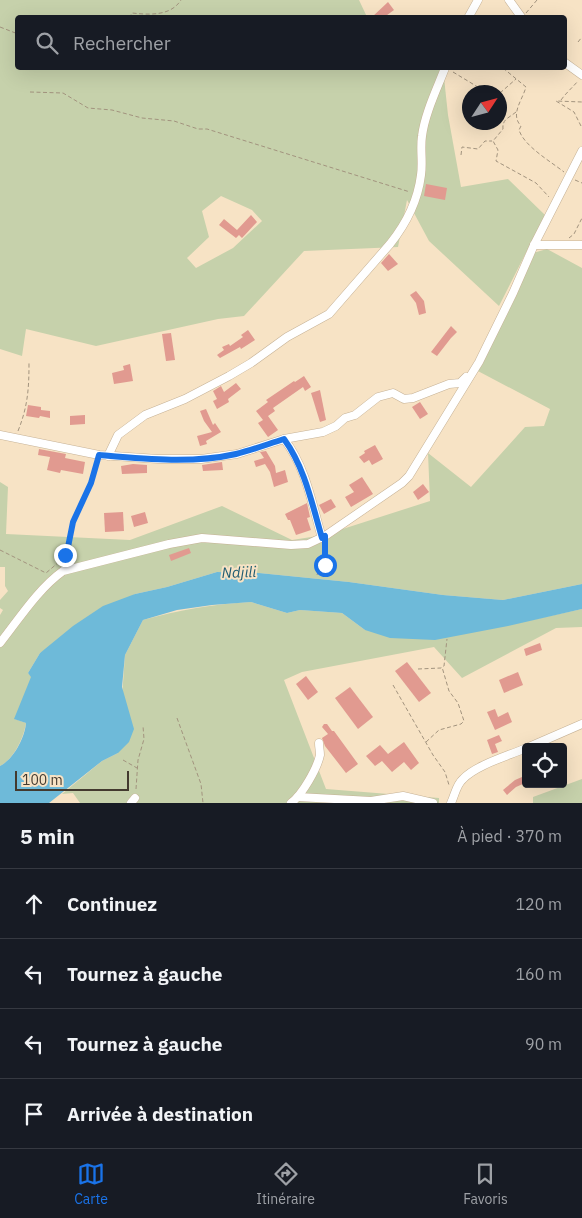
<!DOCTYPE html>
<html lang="fr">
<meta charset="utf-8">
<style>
body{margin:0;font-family:"IBM Plex Sans",sans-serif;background:#242831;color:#f1f3f6}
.controls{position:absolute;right:15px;bottom:15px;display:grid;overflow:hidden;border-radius:5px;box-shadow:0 5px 20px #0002}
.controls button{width:45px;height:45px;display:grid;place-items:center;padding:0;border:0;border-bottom:1px solid #363941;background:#171b24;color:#f1f3f6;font:25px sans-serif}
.compass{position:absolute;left:462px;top:85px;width:45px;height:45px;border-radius:50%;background:#171b24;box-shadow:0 5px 20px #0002;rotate:54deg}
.scale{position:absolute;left:15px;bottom:12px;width:114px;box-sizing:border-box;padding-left:5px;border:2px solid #433a2f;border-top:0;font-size:14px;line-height:18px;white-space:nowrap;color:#433a2f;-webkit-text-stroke:4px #f7e3c5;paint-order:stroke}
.stop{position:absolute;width:15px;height:15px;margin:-11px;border:4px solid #1a73e8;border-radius:50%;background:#fff}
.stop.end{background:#1a73e8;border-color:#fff;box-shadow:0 1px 5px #0008}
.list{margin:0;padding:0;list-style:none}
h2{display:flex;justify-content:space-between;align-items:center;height:65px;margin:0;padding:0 20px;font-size:21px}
h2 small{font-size:16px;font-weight:400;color:#9ea1a6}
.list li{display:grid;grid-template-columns:32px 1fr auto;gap:15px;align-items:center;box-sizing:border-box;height:70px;padding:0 20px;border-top:1px solid #363941}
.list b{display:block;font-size:19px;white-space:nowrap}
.list em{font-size:16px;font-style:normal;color:#9ea1a6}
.icon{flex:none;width:28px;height:28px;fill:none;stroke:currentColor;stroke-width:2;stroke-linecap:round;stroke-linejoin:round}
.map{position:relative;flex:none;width:582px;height:803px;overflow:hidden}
.search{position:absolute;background:#171b24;box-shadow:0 5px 20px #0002;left:15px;right:15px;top:15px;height:55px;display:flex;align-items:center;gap:12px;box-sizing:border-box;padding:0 18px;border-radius:5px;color:#9ea1a6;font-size:19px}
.sheet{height:345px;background:#171b24}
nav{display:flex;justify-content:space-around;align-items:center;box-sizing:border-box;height:70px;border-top:1px solid #363941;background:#171b24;font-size:14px;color:#9ea1a6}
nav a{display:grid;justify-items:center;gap:2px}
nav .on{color:#1a73e8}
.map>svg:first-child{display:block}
.green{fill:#c6d1ab;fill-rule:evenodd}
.water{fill:#6ebad9}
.building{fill:#e19a90}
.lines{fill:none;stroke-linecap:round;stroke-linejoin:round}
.minor-casing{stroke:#c6b296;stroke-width:9}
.path{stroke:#a2937e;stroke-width:1;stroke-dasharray:4 2.5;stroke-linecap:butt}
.minor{stroke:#fff;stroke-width:8}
.route{stroke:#1a73e8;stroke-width:6}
.labels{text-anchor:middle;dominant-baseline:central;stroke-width:4;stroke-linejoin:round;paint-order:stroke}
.water-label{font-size:15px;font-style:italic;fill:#205c72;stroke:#f7e3c5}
</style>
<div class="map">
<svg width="582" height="803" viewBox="0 0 582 803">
<rect width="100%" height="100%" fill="#f7e3c5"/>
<g class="green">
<path d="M0 0H359L367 17 18 18V68H443L448 115 461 187 508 179 545 215 499 306 429 241 407 200 398 247 304 251 244 316 218 319 96 346 26 329 22 356 0 349ZM221 196 252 210 262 221 233 248 196 268 187 258 209 237 202 211Z"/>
<path d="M547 249 582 268V584L503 600 443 595 349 582 259 573 217 572 167 587 135 594 40 653 28 673 32 677 15 719 26 723C24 737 14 759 0 766V615L3 610 0 608V600L8 591 5 586V567H0V482L8 487 6 534 130 540 222 506 292 540 324 535 430 501 428 453 471 487 525 427 544 426 550 409 476 370 533 253Z"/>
<path d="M251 602 287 613 300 610 342 613 365 630 494 628 582 609V627L556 628 462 678 434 647 302 672 284 680 326 789 439 798V803H80L73 793 62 794 102 761 118 753 125 655 143 620C179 610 213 604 251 602Z"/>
<polygon points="582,779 582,803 533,803 533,797"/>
</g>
<path class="water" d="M217 572 259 573 349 582 443 595 503 600 582 584V609L508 626 435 640 390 638 365 630 342 613 300 610 287 613 251 602 212 605 177 610 143 620 125 655 122 687 134 729 129 742 118 753 102 761 49 803H0V766C14 759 25 737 26 723L14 719 31 677 28 673 40 653 73 626 103 606 135 594 167 587Z"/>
<g class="building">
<polygon points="388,2 394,10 383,18 371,18"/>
<polygon points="426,184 447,188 445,200 424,196"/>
<polygon points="251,215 257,222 242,238 239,235 236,238 219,225 224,219 237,230"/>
<polygon points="389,254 398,264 388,271 381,263"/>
<polygon points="416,291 424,301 426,313 419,315 416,303 410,295"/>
<polygon points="451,326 457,332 451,338 437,356 431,352"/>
<polygon points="248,330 255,340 241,349 240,347 220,358 217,355 224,350 222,347 229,344 230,346 243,337 241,335"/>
<polygon points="171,333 175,360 166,361 162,334"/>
<polygon points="130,364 133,381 114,384 112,373 124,370 123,366"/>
<polygon points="304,376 311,387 305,391 303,387 273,408 275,411 268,416 278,430 268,437 258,423 263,420 256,411 268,402 266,400 294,381 295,382"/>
<polygon points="236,383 241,389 228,399 229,402 217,409 213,401 217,399 213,391 221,386 224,392"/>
<polygon points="320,390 326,420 320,422 311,393"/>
<polygon points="420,402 428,414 420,419 412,407"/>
<polygon points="28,405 41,407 41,410 50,411 50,418 40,416 39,418 26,416"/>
<polygon points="206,409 213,425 215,423 221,432 206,441 207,444 200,446 197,436 212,432 204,421 200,411"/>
<polygon points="85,415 85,424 70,425 70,416"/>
<polygon points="375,445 383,459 372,465 369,460 364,463 359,457 365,453 364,451"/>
<polygon points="39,449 66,454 65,458 85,462 83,474 61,470 60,473 47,470 50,457 38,455"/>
<polygon points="266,451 275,466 276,473 285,470 288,482 274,487 270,472 265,464 256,467 254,461 264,458 260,452"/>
<polygon points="222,462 223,470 203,471 202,465"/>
<polygon points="133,464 147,465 147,473 122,474 121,466"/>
<polygon points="362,477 373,494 351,507 345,497 354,492 349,485"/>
<polygon points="423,484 429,492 418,500 413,492"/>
<polygon points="331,499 336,507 324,514 319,505"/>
<polygon points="307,503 310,517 307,518 311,530 296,535 290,520 288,520 285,514"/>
<polygon points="123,512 124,531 105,532 104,513"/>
<polygon points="145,512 148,523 134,527 131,516"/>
<polygon points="189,548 191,553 171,561 169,555"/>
<polygon points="540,643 542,650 526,656 524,649"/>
<polygon points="407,662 431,693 419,702 395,671"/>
<polygon points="518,672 523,685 504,693 499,680"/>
<polygon points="306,676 318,692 308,700 296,684"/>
<polygon points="350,687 373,717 358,729 335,698"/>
<polygon points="495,709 498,717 508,712 512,722 495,730 487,712"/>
<polygon points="324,724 327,724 332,731 334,731 358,764 346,773 325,746 322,738 328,734 322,727"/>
<polygon points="499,735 502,741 495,744 498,752 492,754 487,740"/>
<polygon points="404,742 419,763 411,770 404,762 392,772 382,761 375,766 366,756 380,745 388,754"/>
<polygon points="522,777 525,783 516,787 507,795 503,790 515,780"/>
</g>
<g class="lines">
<defs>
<g id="minor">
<polyline points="509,0 522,18"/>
<polyline points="468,18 478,0"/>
<polyline points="564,62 582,75"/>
<polyline points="534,245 582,245"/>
<polyline points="0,435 99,455 158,459 201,459 237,454 284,439 323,432 336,426 345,418 355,415 378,397 393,393 404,399 413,398 449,384 460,383 466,377"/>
<path d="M284 439C306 467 312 504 322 538"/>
<path d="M108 456 118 435 145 415 185 399 229 376 251 363 287 337 329 314 390 244C406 224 418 199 421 175 423 162 420 149 422 136 425 113 437 89 445 68"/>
<path d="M0 643C19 619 38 589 63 571L169 544 202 538 291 545 308 544 325 536 402 483 409 476 479 362 513 293 534 245 582 151"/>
<polyline points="529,747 582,724"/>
<polyline points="298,797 371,801 403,796 433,803"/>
<polyline points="131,803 135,798"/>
<path d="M291 803C302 795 317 769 320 755 320 751 319 747 319 743"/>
<path d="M451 803C455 795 456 785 463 779 476 765 508 756 526 748"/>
</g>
</defs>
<use href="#minor" class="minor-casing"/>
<g class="path">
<polyline points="526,13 537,0"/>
<path d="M129 18 132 13C150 15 171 16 181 0"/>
<polyline points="0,27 18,34"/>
<polyline points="578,42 582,37"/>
<path d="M503 68 526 87C522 101 510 114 521 126L519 130C524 146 550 161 564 172"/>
<polyline points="453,72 486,92"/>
<polyline points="30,92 63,93 88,108 112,110 142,118 174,121 198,129 207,129 410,192"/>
<polyline points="500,93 516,79"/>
<path d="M561 100C566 93 572 88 578 81"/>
<path d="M516 112C509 118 502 119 503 129L493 141 498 150 496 161 536 183 549 197"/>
<polyline points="581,126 574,112 556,101 582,102"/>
<polyline points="461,155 462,147 478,149 485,141 492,141"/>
<polyline points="575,180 582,183"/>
<polyline points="569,238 574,234 582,218"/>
<path d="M18 431C28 406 29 388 29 362"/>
<path d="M0 550 46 573C53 567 61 561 65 554 72 544 70 531 74 520 81 501 91 483 96 463"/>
<polyline points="317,575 319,569 325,565 325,544"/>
<polyline points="418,669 441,668 444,666 447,639"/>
<polyline points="393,685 433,755 445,772 449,785"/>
<polyline points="177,718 201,784 203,803"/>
<polyline points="426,742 439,730 461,724 464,721 458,703 449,691 442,667"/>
<polyline points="123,760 137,768"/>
<polyline points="136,789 138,760 144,739 143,726"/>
</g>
<use href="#minor" class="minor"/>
</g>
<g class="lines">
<path class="route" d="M65 555 68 547 73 522 91 483 99 455C144 459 192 464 236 454 252 450 268 444 284 439 305 468 312 504 322 538L325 536V565"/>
</g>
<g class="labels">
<g class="water-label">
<text transform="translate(239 572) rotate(-2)">Ndjili</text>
</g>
</g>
</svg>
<div class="controls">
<button><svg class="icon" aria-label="locate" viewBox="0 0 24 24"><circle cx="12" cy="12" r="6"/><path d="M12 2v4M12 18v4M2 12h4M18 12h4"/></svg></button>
</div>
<svg class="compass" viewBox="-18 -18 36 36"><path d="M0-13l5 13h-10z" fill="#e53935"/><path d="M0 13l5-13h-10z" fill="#9ea1a6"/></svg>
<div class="scale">100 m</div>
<div class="stop" style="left:325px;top:565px"></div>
<div class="stop end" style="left:65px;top:555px"></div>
<div class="search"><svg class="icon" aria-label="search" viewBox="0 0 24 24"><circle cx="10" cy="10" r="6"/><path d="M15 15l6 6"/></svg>Rechercher</div>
</div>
<section class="sheet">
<h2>5 min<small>À pied · 370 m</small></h2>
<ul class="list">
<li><svg class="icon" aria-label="ahead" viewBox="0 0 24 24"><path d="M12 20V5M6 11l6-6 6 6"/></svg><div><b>Continuez</b></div><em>120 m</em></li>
<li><svg class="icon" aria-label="left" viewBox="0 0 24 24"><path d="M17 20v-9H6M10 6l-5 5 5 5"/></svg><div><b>Tournez à gauche</b></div><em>160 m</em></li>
<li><svg class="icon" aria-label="left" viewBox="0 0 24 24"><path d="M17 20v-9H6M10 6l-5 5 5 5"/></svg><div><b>Tournez à gauche</b></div><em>90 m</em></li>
<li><svg class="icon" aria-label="arrive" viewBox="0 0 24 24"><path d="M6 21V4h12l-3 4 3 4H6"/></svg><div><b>Arrivée à destination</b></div></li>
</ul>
</section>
<nav>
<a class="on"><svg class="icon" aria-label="map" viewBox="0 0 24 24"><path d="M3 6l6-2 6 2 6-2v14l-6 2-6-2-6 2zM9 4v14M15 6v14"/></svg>Carte</a>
<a><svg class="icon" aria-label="directions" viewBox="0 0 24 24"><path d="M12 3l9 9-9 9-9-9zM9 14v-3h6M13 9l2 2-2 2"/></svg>Itinéraire</a>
<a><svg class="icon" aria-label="saved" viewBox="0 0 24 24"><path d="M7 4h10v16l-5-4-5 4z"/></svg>Favoris</a>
</nav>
